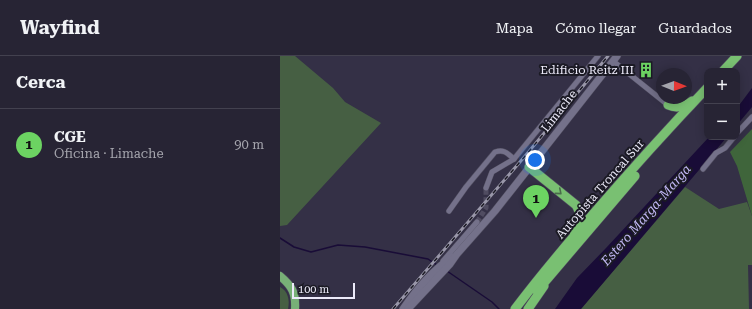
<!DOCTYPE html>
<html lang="es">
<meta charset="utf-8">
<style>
body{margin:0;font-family:"Roboto Serif",serif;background:#333040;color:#f1f3f6}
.controls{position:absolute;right:12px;top:12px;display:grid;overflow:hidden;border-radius:8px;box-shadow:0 2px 10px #0003}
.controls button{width:36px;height:36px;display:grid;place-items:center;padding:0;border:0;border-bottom:1px solid #43414f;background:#272434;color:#f1f3f6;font:20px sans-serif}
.compass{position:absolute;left:376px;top:12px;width:36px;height:36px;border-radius:50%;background:#272434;box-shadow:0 2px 10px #0003;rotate:91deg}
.scale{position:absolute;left:12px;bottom:10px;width:63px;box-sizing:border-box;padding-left:4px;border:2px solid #eceaf9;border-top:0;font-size:11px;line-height:14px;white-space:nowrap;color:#eceaf9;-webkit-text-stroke:3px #1b1a24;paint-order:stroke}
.you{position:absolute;left:255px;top:104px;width:14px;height:14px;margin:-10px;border:3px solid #fff;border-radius:50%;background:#1a73e8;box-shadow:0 0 0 6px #1a73e833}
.badge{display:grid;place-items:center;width:26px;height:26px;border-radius:50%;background:#6cd362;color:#111;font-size:13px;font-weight:700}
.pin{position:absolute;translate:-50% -33px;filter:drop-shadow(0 1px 2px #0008)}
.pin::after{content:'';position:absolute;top:21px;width:14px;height:12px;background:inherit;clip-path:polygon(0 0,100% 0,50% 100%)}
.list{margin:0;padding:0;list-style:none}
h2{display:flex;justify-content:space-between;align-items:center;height:52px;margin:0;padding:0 16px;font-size:17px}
h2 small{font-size:13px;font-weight:400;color:#a4a4ac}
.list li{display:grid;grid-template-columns:26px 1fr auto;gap:12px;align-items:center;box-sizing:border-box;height:72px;padding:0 16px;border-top:1px solid #43414f}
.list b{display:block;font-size:15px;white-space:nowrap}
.list p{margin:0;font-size:13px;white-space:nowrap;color:#a4a4ac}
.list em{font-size:13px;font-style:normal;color:#a4a4ac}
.map{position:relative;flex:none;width:472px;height:253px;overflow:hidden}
header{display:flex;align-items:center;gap:24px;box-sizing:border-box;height:56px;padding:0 20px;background:#272434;border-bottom:1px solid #43414f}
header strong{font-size:19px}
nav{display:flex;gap:22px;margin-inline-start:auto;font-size:14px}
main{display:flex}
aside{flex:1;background:#272434}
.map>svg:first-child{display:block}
.green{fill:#465f43}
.forest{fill:#3f653b}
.water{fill:#190c37}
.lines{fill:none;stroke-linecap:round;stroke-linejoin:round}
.stream{stroke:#190c37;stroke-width:1.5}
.minor-tunnel{stroke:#504c61;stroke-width:5;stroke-dasharray:5 2.5;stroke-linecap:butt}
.minor-casing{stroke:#524f61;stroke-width:6}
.secondary-casing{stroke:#524f61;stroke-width:8}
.trunk-casing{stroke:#524f61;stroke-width:9}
.motorway-casing{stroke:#524f61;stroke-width:10}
.minor{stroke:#74718a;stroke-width:5}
.secondary{stroke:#74718a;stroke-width:7}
.trunk{stroke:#78b077;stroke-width:8}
.motorway{stroke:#79c072;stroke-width:9}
.rail-casing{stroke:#9997a9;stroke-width:3}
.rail{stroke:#1b1a24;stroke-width:1.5;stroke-dasharray:4.5;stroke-linecap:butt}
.oneway{stroke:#4a6d4b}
.labels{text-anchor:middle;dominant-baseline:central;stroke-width:4;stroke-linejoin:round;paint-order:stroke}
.poi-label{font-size:12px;fill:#eceaf9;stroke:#1b1a24;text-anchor:end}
.street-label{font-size:12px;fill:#eceaf9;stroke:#1b1a24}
.water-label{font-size:13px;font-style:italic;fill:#c3b9f7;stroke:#1b1a24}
</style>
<header>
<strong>Wayfind</strong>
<nav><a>Mapa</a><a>Cómo llegar</a><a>Guardados</a></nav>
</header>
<main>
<aside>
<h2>Cerca<small></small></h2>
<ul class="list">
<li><span class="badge">1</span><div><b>CGE</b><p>Oficina · Limache</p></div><em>90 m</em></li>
</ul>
</aside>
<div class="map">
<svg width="472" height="253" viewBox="0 0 472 253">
<rect width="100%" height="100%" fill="#343046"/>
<g class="green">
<polygon points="0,0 15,0 53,32 65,46 101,67 7,169 0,170"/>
<polygon points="405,131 439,153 467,146 472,160 472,209 468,209 469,253 301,253"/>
<path d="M0 231C8 235 10 244 8 253H0Z"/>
</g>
<polygon class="forest" points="472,73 472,160 457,110 450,96"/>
<g class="water">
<polygon points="472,32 472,51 457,69 457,52"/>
<polygon points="429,81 447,81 301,253 275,253 297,222 326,192"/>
</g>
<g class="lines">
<g class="stream">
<polyline points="0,182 14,191 31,196 58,189 85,191 148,203 157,209"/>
<polyline points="167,215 212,246 219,253"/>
</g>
<polyline class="minor-tunnel" points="197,166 206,152 206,132"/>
<defs>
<g id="minor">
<polyline points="333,5 388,49"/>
<polyline points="457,77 472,61"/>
<polyline points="423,113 436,97 445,92 454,81"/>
<polyline points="206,132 212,116 234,103 318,0"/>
<path d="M169 155 186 131 215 96C224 93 227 97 234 103"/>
<polyline points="163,205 197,166"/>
</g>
<g id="secondary">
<path d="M123 253C136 234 153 214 172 201"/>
<polyline points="128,253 170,208 177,198 215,155 337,0"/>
</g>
<path id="trunk" d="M0 220C12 230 16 237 15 253"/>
<g id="motorway">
<polyline points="443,15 457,0"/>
<path d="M388 49C397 53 404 51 412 45"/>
<path d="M249 111 296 149C302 159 300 166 294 175"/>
<polyline points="257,235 355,120"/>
<path d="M235 253C260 220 287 188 314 157 351 114 388 73 427 32"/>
<polyline points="248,253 264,230"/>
</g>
</defs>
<use href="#minor" class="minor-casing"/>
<use href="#secondary" class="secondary-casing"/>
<use href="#trunk" class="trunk-casing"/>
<use href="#motorway" class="motorway-casing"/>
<use href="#minor" class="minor"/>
<use href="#secondary" class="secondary"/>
<use href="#trunk" class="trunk"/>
<use href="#motorway" class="motorway"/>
<defs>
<polyline id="rail" points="113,253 246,99 328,0"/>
</defs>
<use href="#rail" class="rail-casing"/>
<use href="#rail" class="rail"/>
</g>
<defs><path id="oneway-chevron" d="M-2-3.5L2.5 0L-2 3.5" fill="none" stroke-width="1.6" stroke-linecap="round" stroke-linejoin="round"/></defs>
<use class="oneway" href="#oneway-chevron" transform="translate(279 136) rotate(40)"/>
<defs>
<symbol id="building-bare" viewBox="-9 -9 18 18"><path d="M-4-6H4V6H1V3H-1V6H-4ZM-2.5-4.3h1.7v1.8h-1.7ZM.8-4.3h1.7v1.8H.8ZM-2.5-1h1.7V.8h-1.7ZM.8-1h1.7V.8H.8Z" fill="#6cd362" stroke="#1b1a24" stroke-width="2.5" paint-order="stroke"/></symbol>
</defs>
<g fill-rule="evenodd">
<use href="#building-bare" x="355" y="3" width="22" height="22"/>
</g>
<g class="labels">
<g class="poi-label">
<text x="354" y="14">Edificio Reitz III</text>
</g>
<g class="street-label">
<text transform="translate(279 55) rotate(-52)">Limache</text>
<text transform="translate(320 133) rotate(-49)">Autopista Troncal Sur</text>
</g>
<g class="water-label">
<text transform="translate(366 159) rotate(-49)">Estero Marga-Marga</text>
</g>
</g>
</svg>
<div class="controls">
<button>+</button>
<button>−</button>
</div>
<svg class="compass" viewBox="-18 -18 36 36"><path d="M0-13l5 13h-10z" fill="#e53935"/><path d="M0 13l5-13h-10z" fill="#a4a4ac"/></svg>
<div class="scale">100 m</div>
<div class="you"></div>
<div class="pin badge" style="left:256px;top:162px">1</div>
</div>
</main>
